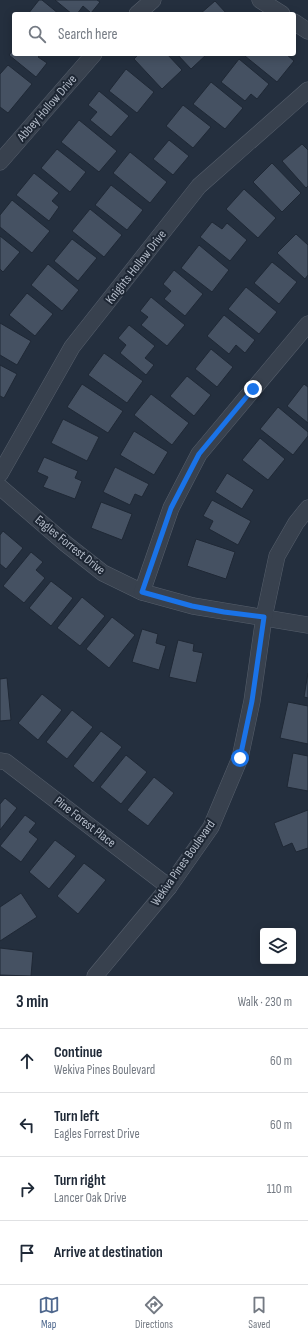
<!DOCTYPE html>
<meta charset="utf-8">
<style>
body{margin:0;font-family:"Sofia Sans Condensed",sans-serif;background:#f6f6f7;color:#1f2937}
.controls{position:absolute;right:12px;bottom:12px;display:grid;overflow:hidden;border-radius:4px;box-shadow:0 2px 10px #0003}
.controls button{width:36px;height:36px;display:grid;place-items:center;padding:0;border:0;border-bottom:1px solid #e0e1e3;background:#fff;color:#1f2937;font:20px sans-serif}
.stop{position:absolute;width:12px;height:12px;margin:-9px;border:3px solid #1a73e8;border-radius:50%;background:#fff}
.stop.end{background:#1a73e8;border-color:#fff;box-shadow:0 1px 4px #0008}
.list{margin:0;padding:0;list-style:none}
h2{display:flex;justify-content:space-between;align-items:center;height:52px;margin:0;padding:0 16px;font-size:17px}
h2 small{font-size:13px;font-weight:400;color:#747a83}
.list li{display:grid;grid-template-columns:26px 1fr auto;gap:12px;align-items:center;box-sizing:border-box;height:64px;padding:0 16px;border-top:1px solid #e0e1e3}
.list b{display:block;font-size:15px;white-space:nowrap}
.list p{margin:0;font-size:13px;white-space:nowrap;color:#747a83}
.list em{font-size:13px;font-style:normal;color:#747a83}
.icon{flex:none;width:22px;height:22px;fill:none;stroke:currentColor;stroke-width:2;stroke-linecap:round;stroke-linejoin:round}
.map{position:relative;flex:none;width:308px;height:976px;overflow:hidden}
.search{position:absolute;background:#fff;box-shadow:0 2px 10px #0003;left:12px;right:12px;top:12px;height:44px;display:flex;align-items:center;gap:10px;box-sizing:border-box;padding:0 14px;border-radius:4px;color:#747a83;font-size:15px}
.sheet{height:308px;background:#fff}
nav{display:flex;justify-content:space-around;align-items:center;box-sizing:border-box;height:56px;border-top:1px solid #e0e1e3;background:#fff;font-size:11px;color:#747a83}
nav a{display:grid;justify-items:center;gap:2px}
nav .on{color:#4f688e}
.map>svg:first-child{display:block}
.building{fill:#455162;stroke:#1f2835}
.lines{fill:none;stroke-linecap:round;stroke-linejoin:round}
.street-casing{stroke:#565f6c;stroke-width:17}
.street{stroke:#38414e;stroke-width:16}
.route{stroke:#1a73e8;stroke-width:5}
.labels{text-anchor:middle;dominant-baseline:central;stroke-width:4;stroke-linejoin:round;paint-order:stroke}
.street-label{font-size:13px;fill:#b4bcc9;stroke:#1d2633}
</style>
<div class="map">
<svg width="308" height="976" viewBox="0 0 308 976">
<rect width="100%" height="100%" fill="#242f3e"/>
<g class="building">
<polygon points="39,0 42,0 59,14 28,14"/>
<polygon points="55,0 97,0 100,2 91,13 83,6 77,14 72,14"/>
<polygon points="215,1 227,14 200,14"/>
<polygon points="14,49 14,54 41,54 38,57 47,63 36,77 9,55"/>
<polygon points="139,54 167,54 182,70 162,89 134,59"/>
<polygon points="177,54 207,54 191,69"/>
<polygon points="247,54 286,54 294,61 277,82 245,56"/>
<polygon points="239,59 269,84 257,99 251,94 245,101 221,82"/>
<polygon points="8,65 32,84 8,113 0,107 0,74"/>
<polygon points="126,69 154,92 137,113 109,91"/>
<polygon points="211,82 243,108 225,129 193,104"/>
<polygon points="99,91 129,116 111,137 90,120 97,112 88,105"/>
<polygon points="183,105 211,127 193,148 166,126"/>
<polygon points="79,120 117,151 99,172 61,142"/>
<polygon points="169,140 189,156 173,175 153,159"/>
<polygon points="302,144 308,150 308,186 306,188 282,161"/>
<polygon points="57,149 86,172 70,192 41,168"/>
<polygon points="130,152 167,182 150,203 113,173"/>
<polygon points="272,163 301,193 282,212 253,182"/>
<polygon points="34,173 59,193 52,201 59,207 49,221 16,195"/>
<polygon points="111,185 143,210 127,230 95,205"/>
<polygon points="244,189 276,218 258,238 226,209"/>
<polygon points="12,200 50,231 32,253 0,227 0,215"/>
<polygon points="90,209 122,235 104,257 72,231"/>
<polygon points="212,222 222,229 227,223 247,240 230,261 200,237"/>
<polygon points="296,234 308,245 308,275 305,279 277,253"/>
<polygon points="0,236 20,252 3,272 0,269"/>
<polygon points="72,239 97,258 78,281 54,261"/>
<polygon points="199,245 229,270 212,292 181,268"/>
<polygon points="272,262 297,282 279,304 254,283"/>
<polygon points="48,264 79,290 62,311 31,285"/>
<polygon points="174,270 203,294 185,316 164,299 171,291 163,284"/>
<polygon points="246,287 277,312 259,334 228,309"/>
<polygon points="27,293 53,314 35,336 9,315"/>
<polygon points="151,297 185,325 167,346 141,325 148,317 140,311"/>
<polygon points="224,315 255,340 245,353 236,345 229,354 207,336"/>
<polygon points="0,323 31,341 17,365 0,355"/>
<polygon points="129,325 155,346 145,358 154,365 146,375 120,353 126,345 118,338"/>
<polygon points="211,349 233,367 217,387 195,369"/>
<polygon points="104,353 143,381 127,403 88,375"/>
<polygon points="0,365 17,374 4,398 0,396"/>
<polygon points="187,376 211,395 194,416 170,396"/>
<polygon points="82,384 123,411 108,433 67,407"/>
<polygon points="304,384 308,387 308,423 287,406"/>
<polygon points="151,394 189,423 172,445 134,415"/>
<polygon points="278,407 308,432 308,436 293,455 260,429"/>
<polygon points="63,419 99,437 87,461 51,443"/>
<polygon points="134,431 168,452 154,475 120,455"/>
<polygon points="260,438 285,459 268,480 242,460"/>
<polygon points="44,457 78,471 75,478 82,481 75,499 43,487 48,477 37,472"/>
<polygon points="115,467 149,484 142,497 135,494 130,505 103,492"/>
<polygon points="227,473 254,490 242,509 215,492"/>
<polygon points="212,500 251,521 238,545 209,529 213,521 203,516"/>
<polygon points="101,502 132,514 122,540 91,528"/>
<polygon points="3,531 23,548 6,569 0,564 0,535"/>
<polygon points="196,539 235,552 226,579 187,566"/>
<polygon points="31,552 43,562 36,570 45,578 24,603 3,586"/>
<polygon points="51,581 73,598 51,626 29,608"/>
<polygon points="82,597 105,616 80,646 57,628"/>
<polygon points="112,617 135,635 109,668 86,649"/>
<polygon points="142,629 158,634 156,643 166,646 159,670 132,662"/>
<polygon points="178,640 194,644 193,651 203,653 196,683 169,677"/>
<polygon points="308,673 308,698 304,697"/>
<polygon points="7,678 11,720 0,721 0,679"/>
<polygon points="42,694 62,710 38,740 18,723"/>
<polygon points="288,702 308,706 308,744 280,738"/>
<polygon points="72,710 93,727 67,759 46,742"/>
<polygon points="101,731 122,747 93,783 73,766"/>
<polygon points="293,753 308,756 308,791 287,787"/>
<polygon points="126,755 147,772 121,804 100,787"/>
<polygon points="154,777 174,793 148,826 127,810"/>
<polygon points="5,798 17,808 0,830 0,804"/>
<polygon points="308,810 308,848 296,852 292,843 283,847 274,823"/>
<polygon points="25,815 36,823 29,832 38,839 21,862 0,846"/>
<polygon points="55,840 76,856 49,889 29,872"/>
<polygon points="84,863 106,880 78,914 57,896"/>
<polygon points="21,893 37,917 0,941 0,907"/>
<polygon points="0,948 33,952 31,976 0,975"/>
</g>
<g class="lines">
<defs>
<g id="street">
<polyline points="260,0 282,14"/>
<polyline points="137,14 153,0"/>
<polyline points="294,22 308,31"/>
<polyline points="0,162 94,54"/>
<polyline points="0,474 72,347 199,186 308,90"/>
<polyline points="0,487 66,544 103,573 142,592 193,606 308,625"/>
<polyline points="142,592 171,508 199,454 308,324"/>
<polyline points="0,761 6,762 169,887"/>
<polyline points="95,976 169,887 211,827 240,758 252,701 264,617 277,556 296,523 308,508"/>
</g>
</defs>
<use href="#street" class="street-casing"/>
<use href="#street" class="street"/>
</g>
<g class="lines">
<polyline class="route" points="240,758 252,701 264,617 224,612 192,606 142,592 171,508 199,454 253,389"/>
</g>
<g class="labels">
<g class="street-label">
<text transform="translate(47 108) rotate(-49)">Abbey Hollow Drive</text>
<text transform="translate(136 267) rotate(-52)">Knights Hollow Drive</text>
<text transform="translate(70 545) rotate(39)">Eagles Forrest Drive</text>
<text transform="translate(85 822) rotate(38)">Pine Forest Place</text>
<text transform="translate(183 863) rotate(-55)">Wekiva Pines Boulevard</text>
</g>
</g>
</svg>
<div class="controls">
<button><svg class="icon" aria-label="layers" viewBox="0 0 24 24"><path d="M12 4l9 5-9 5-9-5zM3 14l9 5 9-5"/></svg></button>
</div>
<div class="stop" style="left:240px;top:758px"></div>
<div class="stop end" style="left:253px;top:389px"></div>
<div class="search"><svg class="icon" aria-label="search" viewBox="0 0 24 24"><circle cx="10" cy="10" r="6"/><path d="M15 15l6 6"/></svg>Search here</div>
</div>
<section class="sheet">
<h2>3 min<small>Walk · 230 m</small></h2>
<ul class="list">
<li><svg class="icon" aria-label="ahead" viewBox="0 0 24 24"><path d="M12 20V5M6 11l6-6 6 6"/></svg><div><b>Continue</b><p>Wekiva Pines Boulevard</p></div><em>60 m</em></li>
<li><svg class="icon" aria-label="left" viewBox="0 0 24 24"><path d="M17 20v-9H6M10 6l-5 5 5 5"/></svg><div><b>Turn left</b><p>Eagles Forrest Drive</p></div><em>60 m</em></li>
<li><svg class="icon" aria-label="right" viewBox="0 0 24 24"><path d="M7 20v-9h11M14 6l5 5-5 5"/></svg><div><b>Turn right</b><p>Lancer Oak Drive</p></div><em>110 m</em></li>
<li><svg class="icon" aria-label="arrive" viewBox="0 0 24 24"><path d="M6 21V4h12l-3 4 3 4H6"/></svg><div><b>Arrive at destination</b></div></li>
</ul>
</section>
<nav>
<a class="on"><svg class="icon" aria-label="map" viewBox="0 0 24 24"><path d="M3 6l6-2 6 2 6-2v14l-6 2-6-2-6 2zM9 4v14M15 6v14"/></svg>Map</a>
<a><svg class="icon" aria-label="directions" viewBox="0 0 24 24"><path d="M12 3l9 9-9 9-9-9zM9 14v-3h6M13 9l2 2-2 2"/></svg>Directions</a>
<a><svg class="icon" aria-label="saved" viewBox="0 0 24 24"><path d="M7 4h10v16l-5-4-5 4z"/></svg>Saved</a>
</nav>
